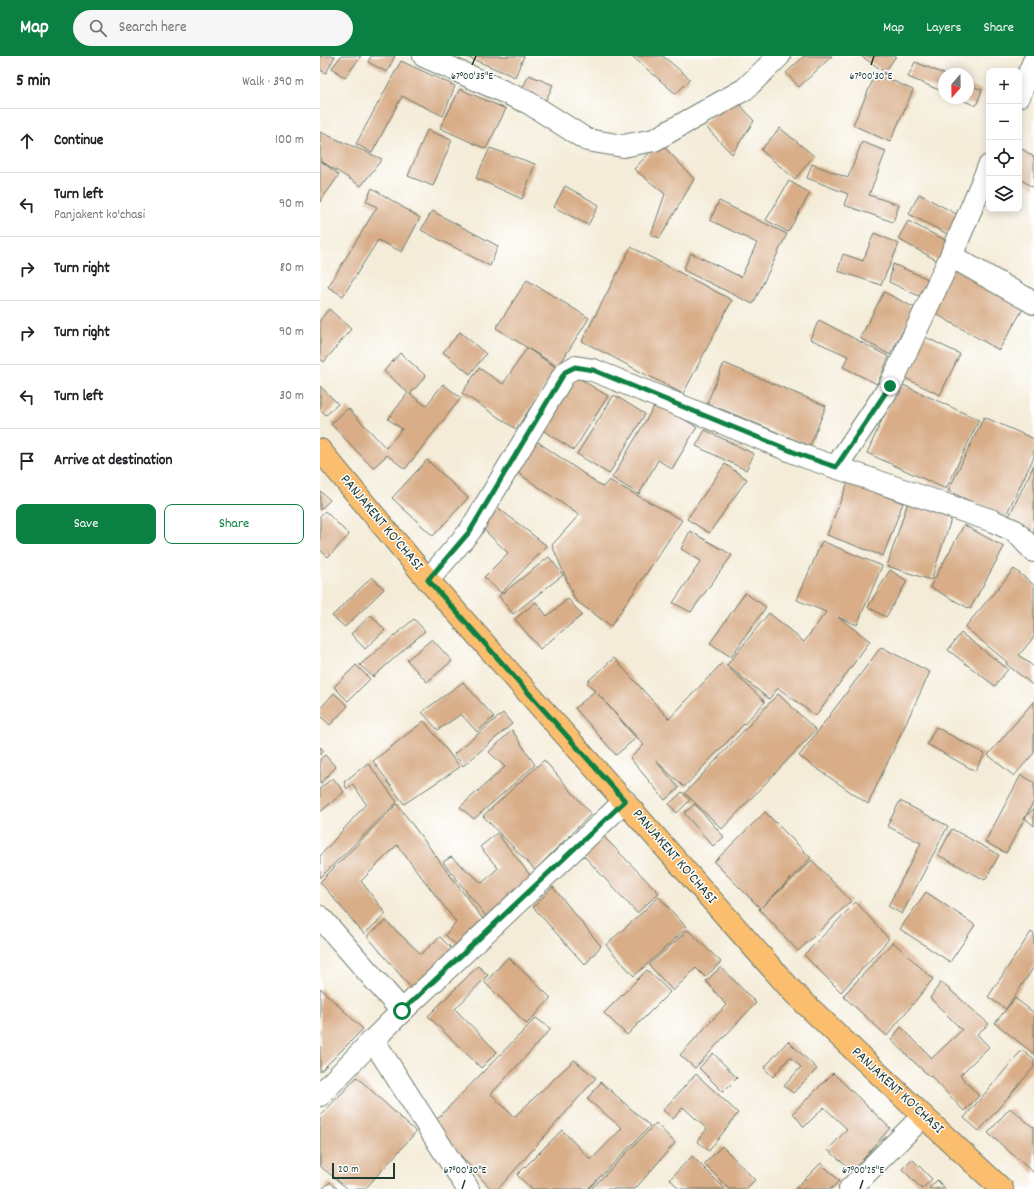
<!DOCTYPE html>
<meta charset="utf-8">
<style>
body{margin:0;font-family:Dekko,sans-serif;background:#f6f6f6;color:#202124}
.controls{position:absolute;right:12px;top:12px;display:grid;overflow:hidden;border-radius:8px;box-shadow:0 2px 10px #0003}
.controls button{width:36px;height:36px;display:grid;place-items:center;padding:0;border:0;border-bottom:1px solid #e0e0e0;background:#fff;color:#202124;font:20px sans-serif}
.compass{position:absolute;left:618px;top:12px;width:36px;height:36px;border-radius:50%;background:#fff;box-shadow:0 2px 10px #0003;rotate:200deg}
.scale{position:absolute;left:12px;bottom:10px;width:63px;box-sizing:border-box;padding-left:4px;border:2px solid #1f3d34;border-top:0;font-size:11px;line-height:14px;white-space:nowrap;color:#1f3d34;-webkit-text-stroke:3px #fff;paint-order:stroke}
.stop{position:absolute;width:12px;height:12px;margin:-9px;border:3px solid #0b8043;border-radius:50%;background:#fff}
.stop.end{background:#0b8043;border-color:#fff;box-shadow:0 1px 4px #0008}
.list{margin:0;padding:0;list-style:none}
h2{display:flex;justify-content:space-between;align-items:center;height:52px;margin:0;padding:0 16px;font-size:17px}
h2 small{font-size:13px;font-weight:400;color:#757577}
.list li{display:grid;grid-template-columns:26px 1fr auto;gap:12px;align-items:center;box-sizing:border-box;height:64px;padding:0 16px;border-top:1px solid #e0e0e0}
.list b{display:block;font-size:15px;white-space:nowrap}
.list p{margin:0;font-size:13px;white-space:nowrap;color:#757577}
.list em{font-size:13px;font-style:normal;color:#757577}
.actions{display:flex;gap:8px;padding:12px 16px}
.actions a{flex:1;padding:9px 0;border:1px solid #0b8043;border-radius:8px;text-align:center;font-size:14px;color:#0b8043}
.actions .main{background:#0b8043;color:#fff}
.icon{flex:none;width:22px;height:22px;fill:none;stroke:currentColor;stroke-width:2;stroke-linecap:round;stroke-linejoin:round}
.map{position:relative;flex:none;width:714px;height:1133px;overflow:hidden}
header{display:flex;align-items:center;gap:24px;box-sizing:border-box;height:56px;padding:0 20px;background:#0b8043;color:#fff}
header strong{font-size:19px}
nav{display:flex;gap:22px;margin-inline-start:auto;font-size:14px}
.search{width:280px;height:36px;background:#f6f6f6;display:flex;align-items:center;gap:10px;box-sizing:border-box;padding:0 14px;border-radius:22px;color:#757577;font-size:15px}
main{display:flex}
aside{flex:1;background:#fff}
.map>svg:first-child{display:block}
.building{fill:#d8ad88}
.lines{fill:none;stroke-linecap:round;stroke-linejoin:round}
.minor-casing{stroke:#6a7a6d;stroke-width:24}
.primary-casing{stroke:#6a7a6d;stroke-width:24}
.minor{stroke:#fff;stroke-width:22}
.primary{stroke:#fbbe6e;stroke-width:22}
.route{stroke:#0b8043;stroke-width:5}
.ticks{fill:none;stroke:#1f3d34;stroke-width:1.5}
.labels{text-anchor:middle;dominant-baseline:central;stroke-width:3;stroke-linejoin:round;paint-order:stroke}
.street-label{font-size:15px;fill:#1f3d34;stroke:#fff}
.ticks-label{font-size:10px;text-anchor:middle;fill:#1f3d34;stroke:#fff;stroke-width:3;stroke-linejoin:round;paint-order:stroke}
</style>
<header>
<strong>Map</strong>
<div class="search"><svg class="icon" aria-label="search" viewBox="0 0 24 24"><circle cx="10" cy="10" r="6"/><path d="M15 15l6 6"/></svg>Search here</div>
<nav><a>Map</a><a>Layers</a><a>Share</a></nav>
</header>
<main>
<aside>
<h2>5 min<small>Walk · 390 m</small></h2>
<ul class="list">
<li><svg class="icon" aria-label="ahead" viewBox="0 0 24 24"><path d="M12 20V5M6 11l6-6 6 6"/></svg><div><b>Continue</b></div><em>100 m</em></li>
<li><svg class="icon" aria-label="left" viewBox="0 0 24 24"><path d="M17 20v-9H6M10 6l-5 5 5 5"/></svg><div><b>Turn left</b><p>Panjakent ko'chasi</p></div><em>90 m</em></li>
<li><svg class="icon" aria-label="right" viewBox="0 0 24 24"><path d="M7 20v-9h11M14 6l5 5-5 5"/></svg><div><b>Turn right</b></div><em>80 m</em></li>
<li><svg class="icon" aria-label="right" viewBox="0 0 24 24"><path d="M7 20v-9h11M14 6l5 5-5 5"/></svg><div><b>Turn right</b></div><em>90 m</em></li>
<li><svg class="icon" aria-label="left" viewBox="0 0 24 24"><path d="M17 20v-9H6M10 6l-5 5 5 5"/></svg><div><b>Turn left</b></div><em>30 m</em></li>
<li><svg class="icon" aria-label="arrive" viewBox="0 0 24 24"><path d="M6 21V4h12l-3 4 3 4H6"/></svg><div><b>Arrive at destination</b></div></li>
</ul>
<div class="actions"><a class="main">Save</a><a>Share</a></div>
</aside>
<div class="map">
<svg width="714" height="1133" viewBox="0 0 714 1133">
<rect width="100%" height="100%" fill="#fff"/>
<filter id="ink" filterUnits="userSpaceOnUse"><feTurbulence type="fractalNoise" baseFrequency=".025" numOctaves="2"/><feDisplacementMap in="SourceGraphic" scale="8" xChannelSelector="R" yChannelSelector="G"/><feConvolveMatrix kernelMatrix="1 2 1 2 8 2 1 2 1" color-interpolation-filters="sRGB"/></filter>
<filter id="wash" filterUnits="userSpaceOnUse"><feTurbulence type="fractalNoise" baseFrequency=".012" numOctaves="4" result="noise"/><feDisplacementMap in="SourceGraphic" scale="16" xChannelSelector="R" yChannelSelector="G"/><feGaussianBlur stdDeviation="0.9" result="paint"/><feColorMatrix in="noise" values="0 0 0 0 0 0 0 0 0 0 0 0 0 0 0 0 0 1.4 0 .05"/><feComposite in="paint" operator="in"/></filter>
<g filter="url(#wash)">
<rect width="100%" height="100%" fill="#f4ecd8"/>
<g id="blocks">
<g class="building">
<polygon points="0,0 15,0 6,17 0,14"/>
<polygon points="21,0 41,0 25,22 12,12"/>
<polygon points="51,0 75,0 67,16 48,6"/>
<polygon points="145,0 204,0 195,21"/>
<polygon points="312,0 343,0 370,23 356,38"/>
<polygon points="484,0 512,0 479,31 466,17"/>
<polygon points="541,0 576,0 565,16"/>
<polygon points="81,5 135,30 123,60 82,40 52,97 36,88"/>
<polygon points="595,6 624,18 624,36 588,21"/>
<polygon points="556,17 593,34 570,86 533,69"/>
<polygon points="209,19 233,29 226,44 202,33"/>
<polygon points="648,28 662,34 656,50 638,42 648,42"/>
<polygon points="140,33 186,53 166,93 120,72"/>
<polygon points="414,41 434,65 412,98 383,68"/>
<polygon points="460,72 494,100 475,123 441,94"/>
<polygon points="107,74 132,84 113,130 88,120"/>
<polygon points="0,76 62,103 41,130 1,105 19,119 0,146"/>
<polygon points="340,86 374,123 340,182 331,179 345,138 314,113"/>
<polygon points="542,86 566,95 549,139 579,149 573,166 524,149 528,138 487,122 492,108 528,122"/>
<polygon points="699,91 714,101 714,132 699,122"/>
<polygon points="170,92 215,108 202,143 156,122"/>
<polygon points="469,125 490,137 468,176 446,164"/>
<polygon points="245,130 279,149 268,169 234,151"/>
<polygon points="52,132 100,162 82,196 58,184 23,240 8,231 57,151 46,145"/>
<polygon points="599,138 640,160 629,179 589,158"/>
<polygon points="399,145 467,178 433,248 363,214 371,197 421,221 437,187 390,164"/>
<polygon points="112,155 178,190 170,210 101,174"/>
<polygon points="588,165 629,186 620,206 578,183"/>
<polygon points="554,177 579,188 561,229 518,215 523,198 543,205"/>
<polygon points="311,191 412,244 363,338 262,285"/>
<polygon points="636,207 706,248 679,294 609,254"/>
<polygon points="573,208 608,223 601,241 569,226"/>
<polygon points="207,224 269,262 238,311 176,272"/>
<polygon points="564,236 595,252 570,299 540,282"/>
<polygon points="9,253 31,273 4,306 0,303 0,264"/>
<polygon points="499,264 569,301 557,328 523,311 528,300 490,283"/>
<polygon points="140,276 166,298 150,318 123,296"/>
<polygon points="601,279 640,298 620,339 581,320"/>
<polygon points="207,292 237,312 196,373 142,337 159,312 183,328"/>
<polygon points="80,297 106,320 90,338 106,350 123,328 141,342 85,413 67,399 53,412 11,368 28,352 66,392 82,373 68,363 88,337 64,315"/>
<polygon points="404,307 506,350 490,390 387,347"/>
<polygon points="252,318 288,340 254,394 219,372"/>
<polygon points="579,327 659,364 626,433 547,397"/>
<polygon points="0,330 18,348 6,359 0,353"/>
<polygon points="294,339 325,358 289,418 257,398"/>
<polygon points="336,347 377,371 352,413 338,404 319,438 292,422"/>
<polygon points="664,361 714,383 714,401 685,461 628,435"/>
<polygon points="385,374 434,398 426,414 376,390"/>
<polygon points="215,384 283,431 289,424 362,464 291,570 255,544 232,489 259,459 194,414"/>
<polygon points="107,404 148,442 113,480 72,442"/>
<polygon points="405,408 427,423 389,477 367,463"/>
<polygon points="714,409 714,486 706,478 710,473 688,462"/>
<polygon points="528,426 583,447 563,500 507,479"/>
<polygon points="0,435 10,444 0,454"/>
<polygon points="589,443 633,457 611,524 567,510"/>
<polygon points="177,451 227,490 181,537 164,521 188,497 159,469"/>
<polygon points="5,455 29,479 8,501 0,494 0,460"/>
<polygon points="644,469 684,491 650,553 610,531"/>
<polygon points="370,475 412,499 371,556 353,547 381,505 361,493"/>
<polygon points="502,485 562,510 537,569 518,561 550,585 496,660 458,632 449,643 407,609 449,557 484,586 506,556 477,544"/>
<polygon points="229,501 243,519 193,558 179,540"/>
<polygon points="694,513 714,529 714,581 699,599 714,611 714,630 686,608 687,606 645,571"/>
<polygon points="570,514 587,525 566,561 548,551"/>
<polygon points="52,521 64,533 25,571 12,560"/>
<polygon points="425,537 446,551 411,601 390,587"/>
<polygon points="248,543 262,559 220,593 195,563 216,546 227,560"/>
<polygon points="51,559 65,574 45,593 31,578"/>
<polygon points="94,563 105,575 53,621 40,609"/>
<polygon points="641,577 688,613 675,630 628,594"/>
<polygon points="112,583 132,605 107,626 87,604"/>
<polygon points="561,591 610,616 548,748 479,700"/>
<polygon points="294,602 349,663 403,606 445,646 364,731 336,705 359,732 345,744 310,702 324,689 278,638 316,682 296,699 255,652 275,635 267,626"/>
<polygon points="36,609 50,623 28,645 14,631"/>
<polygon points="143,626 174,661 157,676 141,658 118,674 102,656"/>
<polygon points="14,637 28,650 10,669 0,660 0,653"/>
<polygon points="458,638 496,674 402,773 365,737"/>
<polygon points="714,645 714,697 694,720 668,699"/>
<polygon points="183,657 192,668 143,710 134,698"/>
<polygon points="104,665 140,711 84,748 53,705"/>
<polygon points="616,671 665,698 655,715 607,688"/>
<polygon points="192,674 215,709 154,763 140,751 185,711 169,696"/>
<polygon points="0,691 4,695 0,699"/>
<polygon points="5,699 16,711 0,728 0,703"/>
<polygon points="224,704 271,758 215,814 163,760"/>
<polygon points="48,707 77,746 0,822 0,800 46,748 33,728 27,733 24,726"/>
<polygon points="701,719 714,726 714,745 686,797 665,786"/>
<polygon points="13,722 24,736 0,756 0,732"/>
<polygon points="362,736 370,744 357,757 349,748"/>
<polygon points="580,745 628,770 582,858 568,850 601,787 567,770"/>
<polygon points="77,748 165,866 139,891 125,879 136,866 77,789 41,825 66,858 44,878 0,826"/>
<polygon points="375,748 404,781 393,790 364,757"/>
<polygon points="714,752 714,770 705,762"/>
<polygon points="445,756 491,802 442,851 492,804 531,845 478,895 439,853 440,852 394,806"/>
<polygon points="632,773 679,799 665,824 618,799"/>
<polygon points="177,777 213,823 169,864 123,806 131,801 162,827 178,812 160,791"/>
<polygon points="283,780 339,837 317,857 263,799"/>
<polygon points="233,831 281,890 265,909 213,851"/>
<polygon points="606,836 655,869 630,906 580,873"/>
<polygon points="339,841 367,872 314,920 286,889"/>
<polygon points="536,846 569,883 521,936 484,899"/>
<polygon points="66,865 101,898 120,881 134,895 94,935 47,880"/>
<polygon points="368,874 401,906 385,921 376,912 353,935 329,909"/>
<polygon points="711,876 714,878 714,911 686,953 668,941"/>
<polygon points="573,886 613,923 567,980 523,940"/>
<polygon points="188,901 231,942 207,968 165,927"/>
<polygon points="158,910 168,919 135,953 177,996 161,1012 108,960"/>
<polygon points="401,911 436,947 375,1012 360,999 406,949 386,925"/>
<polygon points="327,914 350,936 307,979 284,957"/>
<polygon points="621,926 669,968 657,978 669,991 640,1019 659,1040 644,1055 611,1020 610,1021 571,984 581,971 612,1002 642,974 610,942"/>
<polygon points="0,932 43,973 0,1016"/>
<polygon points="695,942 714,957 714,998 675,967"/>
<polygon points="216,962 231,973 171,1038 194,1061 254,1004 276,1022 178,1133 171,1133 112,1068"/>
<polygon points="468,985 497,1013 473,1037 464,1030 481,1011 470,1001 453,1021 444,1012"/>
<polygon points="702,994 714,1004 714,1011 659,1075 644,1062"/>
<polygon points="393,997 417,1022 403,1036 379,1012"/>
<polygon points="513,1017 570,1072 533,1115 508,1094 527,1073 504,1051 484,1071 473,1057"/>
<polygon points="376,1018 418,1057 389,1095 377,1085 387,1073 363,1051 353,1063 343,1054"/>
<polygon points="37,1021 96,1076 45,1133 28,1133 0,1110 0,1060"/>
<polygon points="281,1026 330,1070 268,1133 212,1133 197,1119 242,1074 271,1104 302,1072 267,1043"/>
<polygon points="690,1052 713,1071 714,1070 714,1117 668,1077"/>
<polygon points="336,1067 355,1087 315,1133 271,1133"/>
<polygon points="402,1090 435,1124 426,1133 409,1133 384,1108"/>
<polygon points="372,1100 405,1133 359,1133 350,1123"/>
<polygon points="592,1103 612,1123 602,1133 582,1113"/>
<polygon points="501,1107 519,1125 511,1133 475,1133"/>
<polygon points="617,1124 626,1133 609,1133"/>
<polygon points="10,1126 18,1133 2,1133"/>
</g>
</g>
</g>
<g filter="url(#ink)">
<use href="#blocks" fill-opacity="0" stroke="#6a7a6d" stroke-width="1"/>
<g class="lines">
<defs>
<g id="minor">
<polyline points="104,0 209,47 267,84 303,90 334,84 425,33 459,0"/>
<polyline points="699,40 714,5"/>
<polyline points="631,200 714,247"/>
<polyline points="516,411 570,330 631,200 669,110"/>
<polyline points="108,524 150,475 245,317 255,311 273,314 486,401 673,465 695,475 714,495"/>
<polyline points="0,861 82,955 53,984 148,1133"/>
<polyline points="82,955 305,745"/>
<polyline points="0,1039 53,984"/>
<polyline points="530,1133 603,1060"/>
</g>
<polyline id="primary" points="0,394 108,524 474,937 603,1060 682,1133"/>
</defs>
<use href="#minor" class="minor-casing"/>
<use href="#primary" class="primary-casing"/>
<use href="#minor" class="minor"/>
<use href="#primary" class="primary"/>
</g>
</g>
<g class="lines" filter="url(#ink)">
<polyline class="route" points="82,955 305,745 108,524 150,475 245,316 255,311 273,314 486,401 516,411 570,330"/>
</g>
<path class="ticks" d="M152 9 156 0M551 9 554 0M142 1133 145 1124M540 1133 543 1124"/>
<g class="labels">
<g class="street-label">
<text transform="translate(61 467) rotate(50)">PANJAKENT KO'CHASI</text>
<text transform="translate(354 801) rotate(49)">PANJAKENT KO'CHASI</text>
<text transform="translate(577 1035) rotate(43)">PANJAKENT KO'CHASI</text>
</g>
</g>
<g class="ticks-label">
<text x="152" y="23">67°00'35"E</text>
<text x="551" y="23">67°00'30"E</text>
<text x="145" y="1117">67°00'30"E</text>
<text x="543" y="1117">67°00'25"E</text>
</g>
</svg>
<div class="controls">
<button>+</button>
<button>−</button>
<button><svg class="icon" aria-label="locate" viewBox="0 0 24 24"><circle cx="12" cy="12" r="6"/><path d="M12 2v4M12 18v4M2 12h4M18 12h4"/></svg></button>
<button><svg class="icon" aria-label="layers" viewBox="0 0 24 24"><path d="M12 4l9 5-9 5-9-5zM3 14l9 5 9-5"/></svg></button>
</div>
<svg class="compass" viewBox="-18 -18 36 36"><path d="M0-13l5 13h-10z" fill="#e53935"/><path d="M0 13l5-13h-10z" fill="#757577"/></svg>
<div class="scale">20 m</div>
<div class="stop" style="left:82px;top:955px"></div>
<div class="stop end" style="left:570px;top:330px"></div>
</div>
</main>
